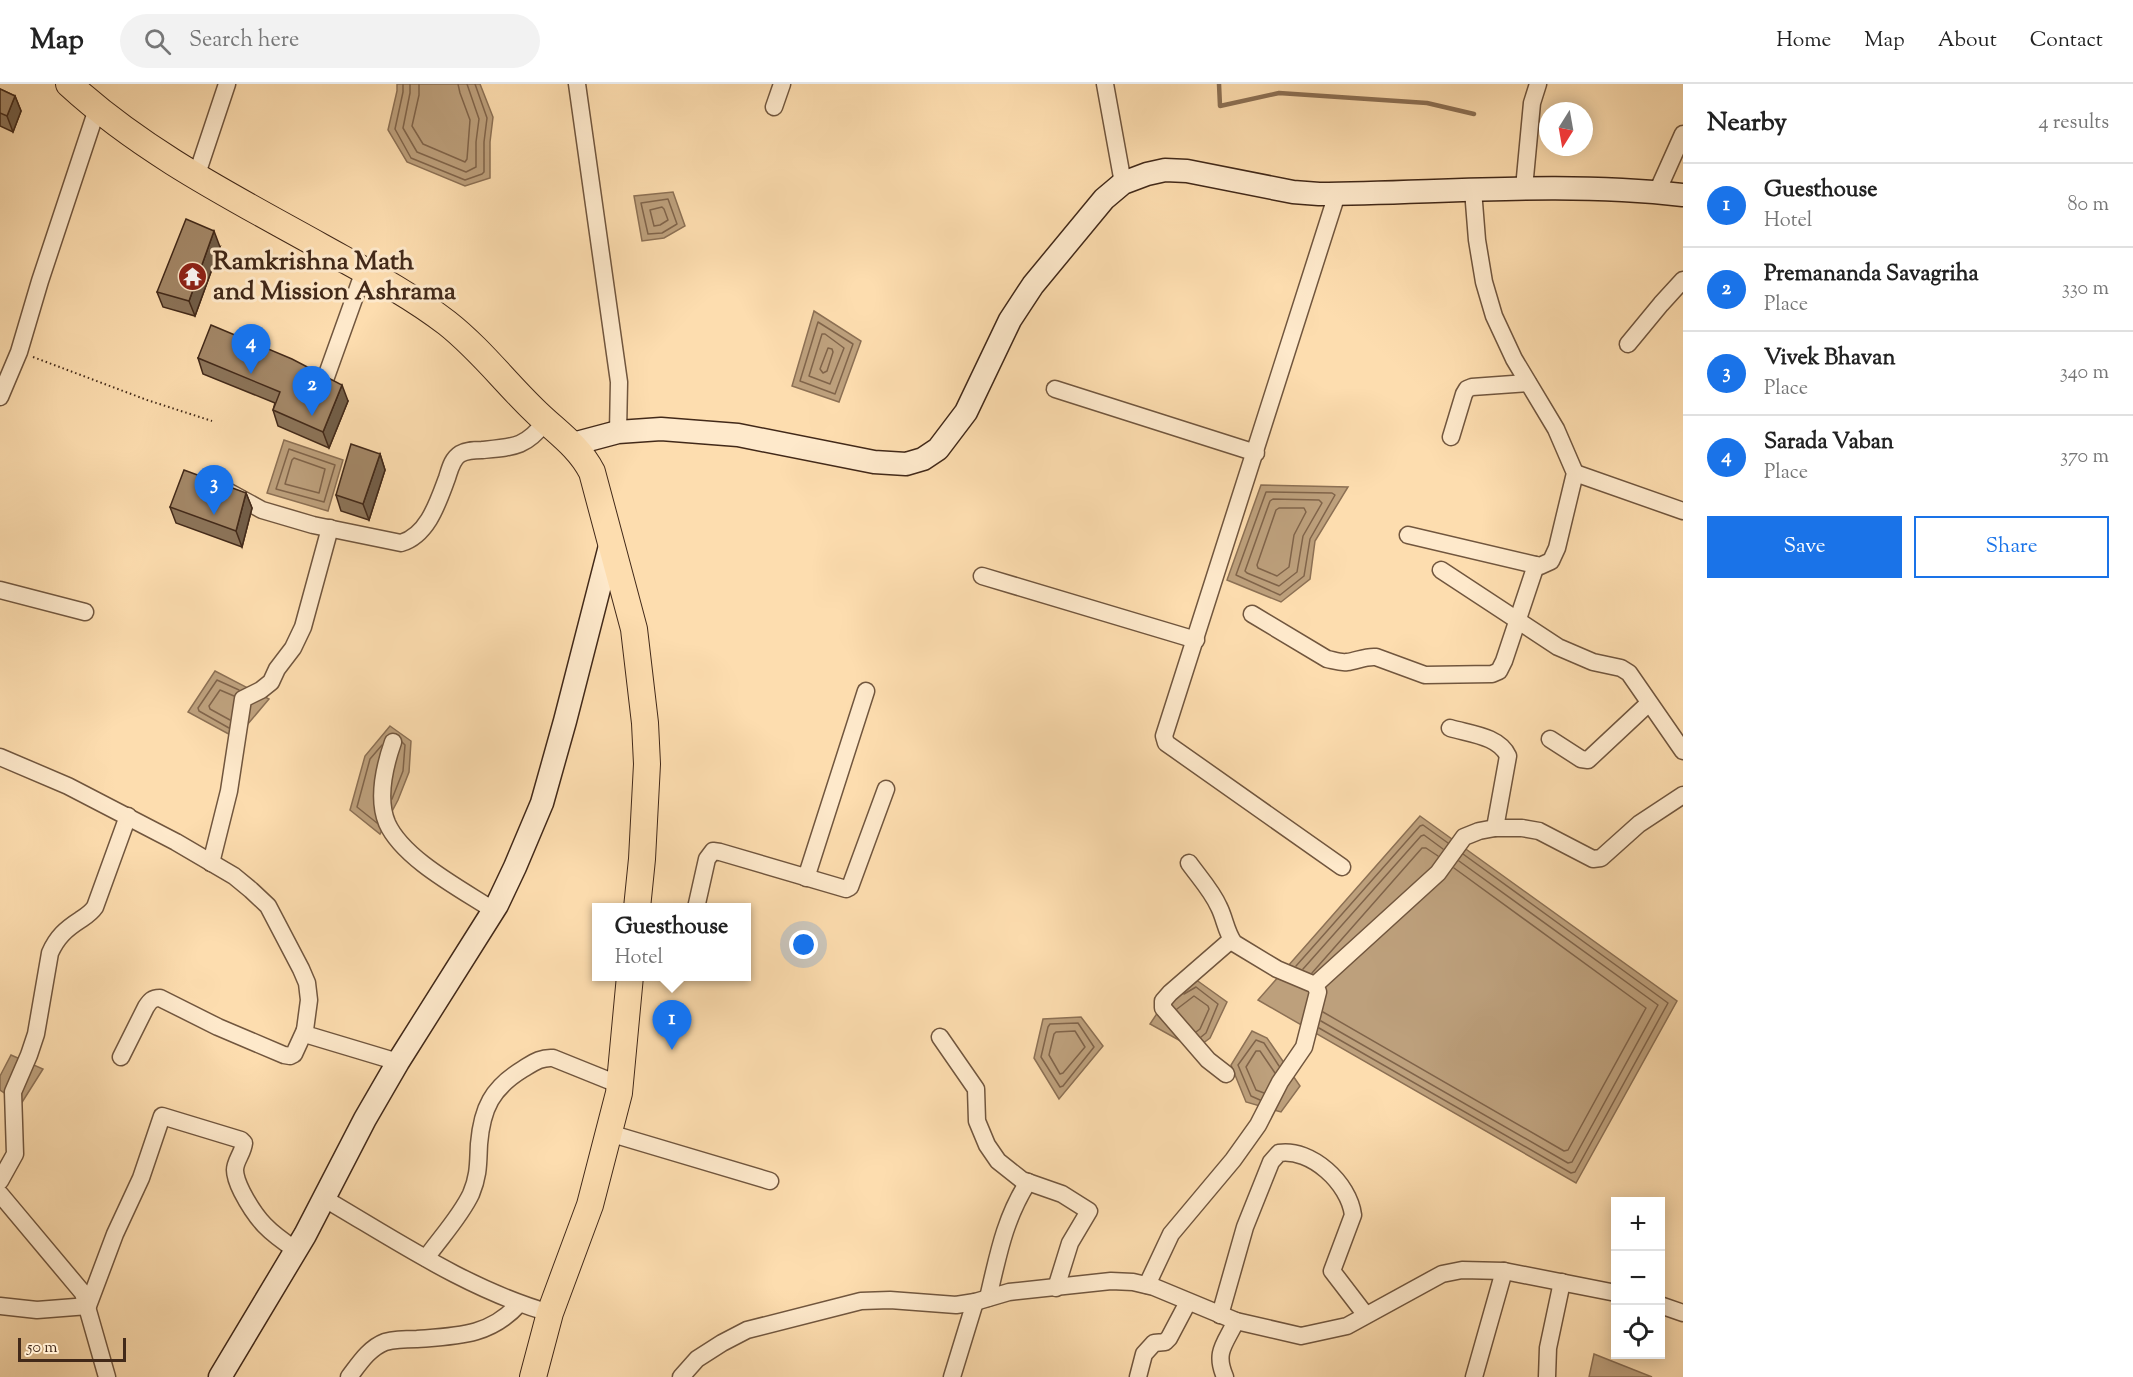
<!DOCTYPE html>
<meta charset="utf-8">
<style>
body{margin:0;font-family:"Sorts Mill Goudy",serif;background:#f2f2f2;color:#222}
.controls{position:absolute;right:18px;bottom:18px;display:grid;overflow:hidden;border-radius:0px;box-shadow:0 3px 15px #0003}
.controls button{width:54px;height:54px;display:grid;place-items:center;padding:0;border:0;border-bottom:2px solid #e0e0e0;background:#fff;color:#222;font:30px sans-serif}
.compass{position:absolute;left:1539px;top:18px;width:54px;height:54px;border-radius:50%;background:#fff;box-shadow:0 3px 15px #0003;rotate:191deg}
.scale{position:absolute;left:18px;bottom:15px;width:108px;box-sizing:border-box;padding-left:6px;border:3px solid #422919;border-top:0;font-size:16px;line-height:21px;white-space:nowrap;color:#422919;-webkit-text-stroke:4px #fee9cb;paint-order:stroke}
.you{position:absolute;left:804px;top:861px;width:21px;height:21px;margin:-15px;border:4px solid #fff;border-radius:50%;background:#1a73e8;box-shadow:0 0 0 9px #1a73e833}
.badge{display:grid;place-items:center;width:39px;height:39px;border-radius:50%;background:#1a73e8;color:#fff;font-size:20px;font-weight:700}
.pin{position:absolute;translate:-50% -50px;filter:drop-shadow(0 2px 3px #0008)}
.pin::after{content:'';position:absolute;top:32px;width:21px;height:18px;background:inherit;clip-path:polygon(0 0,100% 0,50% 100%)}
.popup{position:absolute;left:592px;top:819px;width:159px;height:78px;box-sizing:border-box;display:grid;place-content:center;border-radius:0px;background:#fff;filter:drop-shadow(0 2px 4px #0005);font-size:20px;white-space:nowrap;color:#767676}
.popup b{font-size:22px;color:#222}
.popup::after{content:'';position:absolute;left:50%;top:100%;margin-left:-12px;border:12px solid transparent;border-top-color:#fff}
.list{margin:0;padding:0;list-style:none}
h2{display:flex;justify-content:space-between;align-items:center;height:78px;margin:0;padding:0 24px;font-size:26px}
h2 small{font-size:20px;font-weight:400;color:#767676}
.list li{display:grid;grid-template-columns:39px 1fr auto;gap:18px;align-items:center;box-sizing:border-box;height:84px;padding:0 24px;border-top:2px solid #e0e0e0}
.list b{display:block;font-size:22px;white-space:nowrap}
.list p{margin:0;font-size:20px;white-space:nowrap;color:#767676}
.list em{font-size:20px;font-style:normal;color:#767676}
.actions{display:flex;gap:12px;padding:18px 24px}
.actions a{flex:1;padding:14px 0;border:2px solid #1a73e8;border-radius:0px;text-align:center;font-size:21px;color:#1a73e8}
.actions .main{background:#1a73e8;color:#fff}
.icon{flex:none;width:33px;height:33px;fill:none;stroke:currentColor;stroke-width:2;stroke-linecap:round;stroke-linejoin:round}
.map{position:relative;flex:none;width:1683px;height:1293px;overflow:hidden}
header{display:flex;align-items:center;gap:36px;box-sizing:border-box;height:84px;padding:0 30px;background:#fff;border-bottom:2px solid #e0e0e0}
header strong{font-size:28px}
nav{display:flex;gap:33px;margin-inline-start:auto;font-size:21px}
.search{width:420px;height:54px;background:#f2f2f2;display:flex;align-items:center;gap:15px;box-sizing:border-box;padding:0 21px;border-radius:33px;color:#767676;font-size:22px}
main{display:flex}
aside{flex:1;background:#fff}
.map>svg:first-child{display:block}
.water{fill:#bda07c;stroke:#8c7054;stroke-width:1.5}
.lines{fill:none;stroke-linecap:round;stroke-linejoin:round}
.shore{stroke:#80644a;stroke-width:1.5}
.stream{stroke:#8c7054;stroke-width:4.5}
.street-casing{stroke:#71563e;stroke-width:19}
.secondary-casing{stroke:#422919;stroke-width:25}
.primary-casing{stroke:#422919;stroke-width:28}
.path{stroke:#422919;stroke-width:2;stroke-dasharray:1.5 3;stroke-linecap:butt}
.street{stroke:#fee9cb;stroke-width:16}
.secondary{stroke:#fee9cb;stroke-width:22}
.primary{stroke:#fdddaf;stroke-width:26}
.wall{fill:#8c7459;stroke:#422919;stroke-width:1.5}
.shaded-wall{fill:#725e48;stroke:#422919;stroke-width:1.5}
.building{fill:#a38767;stroke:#422919;stroke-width:1.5}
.labels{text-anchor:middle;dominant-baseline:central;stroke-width:6;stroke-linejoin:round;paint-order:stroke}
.poi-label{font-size:26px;font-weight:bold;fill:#422919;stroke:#fee9cb;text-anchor:start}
</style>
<header>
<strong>Map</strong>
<div class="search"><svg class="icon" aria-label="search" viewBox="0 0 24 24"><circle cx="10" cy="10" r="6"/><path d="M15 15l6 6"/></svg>Search here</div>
<nav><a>Home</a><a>Map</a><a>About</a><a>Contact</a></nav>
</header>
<main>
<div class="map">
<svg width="1683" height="1293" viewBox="0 0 1683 1293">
<rect width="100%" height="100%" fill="#fdddaf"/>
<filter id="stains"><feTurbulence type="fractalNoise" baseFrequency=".00333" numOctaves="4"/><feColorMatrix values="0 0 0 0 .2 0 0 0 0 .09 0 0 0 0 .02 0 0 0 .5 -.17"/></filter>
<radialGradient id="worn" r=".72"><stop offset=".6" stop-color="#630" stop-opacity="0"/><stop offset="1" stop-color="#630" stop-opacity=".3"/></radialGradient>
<g class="water">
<polygon points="397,0 480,0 493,33 490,58 490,94 465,102 407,78 388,46 397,7"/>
<polygon points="673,108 685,142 664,154 642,157 634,112"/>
<polygon points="814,227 861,257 839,318 792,302"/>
<polygon points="284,356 343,376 328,427 267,409"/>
<polygon points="1261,401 1348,403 1315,457 1310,495 1281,518 1227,496"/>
<polygon points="215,587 269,615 236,654 188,628"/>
<polygon points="390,642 411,657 409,688 398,716 380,750 350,726 365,672"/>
<polygon points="1420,732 1677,917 1576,1099 1258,916"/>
<polygon points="1195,895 1227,918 1210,954 1195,965 1150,940 1168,913"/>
<polygon points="1081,933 1103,962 1059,1015 1034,974 1043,935"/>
<polygon points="1252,947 1267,954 1300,1002 1281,1028 1246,1018 1231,981"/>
<polygon points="11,971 43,985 21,1020 0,1006 0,992"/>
<polygon points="1594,1270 1652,1293 1589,1293"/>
</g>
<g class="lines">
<g class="shore">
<polyline points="403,0 403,8 395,45 411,74 465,96 482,90 484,88 484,58 487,34 475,0"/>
<polyline points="410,0 410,9 403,44 417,68 466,88 476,83 476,58 479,35 467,0"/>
<polyline points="419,0 419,11 412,42 423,60 465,78 467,75 470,36 460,9 458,0"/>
<polygon points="668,115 677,140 662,149 648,150 641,119"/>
<polygon points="662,123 664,125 668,136 660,141 654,142 650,126"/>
<polygon points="818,238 853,260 835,310 800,297"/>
<polygon points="822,250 825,250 844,264 830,300 809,292"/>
<polygon points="828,264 832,265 833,268 827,287 823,289 820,285"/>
<polygon points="289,365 335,381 324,418 276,405"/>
<polygon points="294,374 325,385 319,409 285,400 292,376"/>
<polygon points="1266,408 1332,409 1335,411 1310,455 1304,492 1280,511 1236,491"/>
<polygon points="1273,415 1319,416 1322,419 1303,452 1297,488 1279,502 1247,489 1245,487 1270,417"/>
<polygon points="1279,424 1304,424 1306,428 1294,451 1289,483 1277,492 1258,484 1257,481 1276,426"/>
<polyline points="230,636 210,625 209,622 220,606 234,612"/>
<polyline points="229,644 199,627 198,624 217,596 239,606"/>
<polyline points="392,715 403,687 405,661 402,658"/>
<polyline points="377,739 357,723 370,675 382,661"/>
<polyline points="1296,882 1420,742 1423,741 1448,759"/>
<polyline points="1303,885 1421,752 1424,751 1443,765"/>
<polyline points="1312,889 1422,764 1426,764 1438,772"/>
<polyline points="1184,910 1196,903 1218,920 1206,949 1201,953"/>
<polyline points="1177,925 1194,912 1208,922 1209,925 1200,945 1196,948"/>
<polyline points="1323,928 1564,1067 1568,1066 1646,924 1454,784"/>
<polyline points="1321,937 1568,1079 1572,1078 1658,921 1459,777"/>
<polygon points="1078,939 1094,963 1063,1002 1060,1003 1041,973 1048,943 1050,940"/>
<polyline points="1319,944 1571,1089 1575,1088 1668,919 1463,770"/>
<polygon points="1075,947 1085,963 1063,989 1060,990 1049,971 1054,950 1056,948"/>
<polyline points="1264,1009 1256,1006 1246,983 1256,967 1260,967 1275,989"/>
<polyline points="1260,1016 1251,1012 1238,981 1256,956 1264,959 1279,982"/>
</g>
<polyline class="stream" points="1219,0 1220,22 1279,9 1427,19 1474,30"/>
<defs>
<g id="street">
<polyline points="577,0 619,298 618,348"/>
<polyline points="1105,0 1123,99"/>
<polyline points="774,23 782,0"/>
<polyline points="196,93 227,0"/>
<polyline points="1524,104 1532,19 1538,0"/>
<polyline points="1657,108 1683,50"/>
<polyline points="1337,110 1164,652 1166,659 1176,666 1342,783"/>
<polyline points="1628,260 1661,220 1683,196"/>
<polyline points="326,293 364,187"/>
<polyline points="1055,305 1256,369"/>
<polyline points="0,313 19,268 40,197 97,25"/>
<polyline points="1451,353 1464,310 1467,305 1472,303 1528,299"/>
<polyline points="1575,389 1683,427"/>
<path d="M229 408 262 426 313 441 401 459C428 451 438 418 447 394 450 385 452 375 460 370 467 366 475 366 482 366 515 363 526 363 546 337"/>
<polyline points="1408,451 1540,482 1551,477 1557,464 1575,389 1556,345 1514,275 1494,232 1484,198 1477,156 1473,106"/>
<polyline points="1441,486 1558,563 1593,578 1621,584 1629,589 1683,667"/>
<polyline points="982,492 1196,556"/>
<polyline points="0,506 85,528"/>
<path d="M1252 530 1327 575C1333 576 1340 579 1347 578 1357 577 1365 572 1376 573L1425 591 1492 590 1499 587 1504 577 1536 481"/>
<path d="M1450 644C1470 650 1499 652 1508 672L1495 744"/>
<polyline points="1550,655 1581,675 1588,676 1649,619"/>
<path d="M393 658C385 681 377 715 387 739 403 775 461 805 493 826"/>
<polyline points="0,673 68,702 176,758 234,792 251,806 268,822 301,885 307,899 309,916 305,946 308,951 398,978"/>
<polyline points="211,779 229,707 243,615 261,606 271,598 277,585 293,564 303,543 330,444"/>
<polyline points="806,794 866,607"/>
<polyline points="696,824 707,775 713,767 720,768 846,805 850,803 886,705"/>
<polyline points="1315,901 1438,789 1464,753 1479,747 1495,744 1522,744 1539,747 1593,775 1601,774 1639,740 1683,711"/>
<polyline points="940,953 976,1005 977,1037 987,1061 998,1077 1022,1096 1062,1110 1089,1127 1070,1159 1056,1204"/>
<path d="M121 973 146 923C150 917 152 914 160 914L218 943 284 971 290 972 294 970 305 946"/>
<polyline points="1226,990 1208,976 1163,924 1163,917 1170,909 1231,856"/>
<polyline points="609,1049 770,1097"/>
<path d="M0 1097 15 1070 13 1008 29 971 36 950 50 869C57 853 66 845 80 836 86 832 91 829 95 823L128 732"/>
<polyline points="0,1110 83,1209 107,1293"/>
<path d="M325 1115C397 1157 469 1206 550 1229"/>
<path d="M426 1174C441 1153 460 1133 471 1110 479 1091 478 1079 479 1060 482 1024 492 1004 523 985 533 979 541 973 553 974L620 1001"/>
<path d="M1147 1201 1171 1150 1233 1076 1258 1041 1280 998 1304 963 1318 908 1315 901 1277 885 1234 859C1226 848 1225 835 1219 823 1212 807 1199 793 1189 779"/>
<path d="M988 1214C998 1172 1004 1136 1028 1098"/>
<polyline points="1660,1221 1683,1229"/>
<path d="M0 1222 37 1226 88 1222 115 1150 141 1094 162 1032 241 1056 244 1059C243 1069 235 1077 235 1086 235 1093 239 1102 242 1108 257 1137 269 1148 296 1166"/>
<path d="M1220 1231 1245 1143 1271 1078 1279 1069C1311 1064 1349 1099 1353 1131L1332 1187 1365 1230"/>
<path d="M349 1293C359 1280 369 1264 385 1258 396 1255 407 1255 417 1255 458 1252 490 1252 519 1220"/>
<polyline points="681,1293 697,1275 722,1259 747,1246 861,1217 890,1216 956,1221 975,1218 1009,1208 1111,1197 1133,1198 1154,1203 1236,1237 1301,1252 1347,1242 1442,1190 1462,1186 1504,1187 1616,1209"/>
<polyline points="952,1293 975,1218"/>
<polyline points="1138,1293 1144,1270 1154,1259 1165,1258 1169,1254 1188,1218"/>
<path d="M1225 1293C1214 1268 1225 1260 1236 1237"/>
<polyline points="1474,1293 1504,1187"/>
<polyline points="1547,1293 1548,1264 1562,1198"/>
</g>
<g id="secondary">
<path d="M573 360 618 348 661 345 738 351 874 378 906 380 923 375 938 365 966 328 1010 236 1033 201 1104 115 1123 99 1147 90 1165 86 1187 87 1293 108 1319 110C1440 109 1562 97 1683 111"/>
<polyline points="220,1293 305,1151 365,1035 398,978 497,821 515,783 542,719 565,637 611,458"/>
</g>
<g id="primary">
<path d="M69 0C143 68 232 113 320 162 363 186 408 209 447 239 480 265 504 297 534 326 555 347 578 361 592 388L634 545 645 639 647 680 642 775 637 824"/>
<polyline points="533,1293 550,1229 590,1121 619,1009 630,892"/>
</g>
</defs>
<use href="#street" class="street-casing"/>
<use href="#secondary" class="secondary-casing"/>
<use href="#primary" class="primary-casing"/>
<polyline class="path" points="33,273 147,316 212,337"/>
<use href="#street" class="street"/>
<use href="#secondary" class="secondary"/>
<use href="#primary" class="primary"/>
</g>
<g class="wall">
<polygon points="0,5 15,12 21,27 13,48 0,42"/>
<polygon points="220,163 195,232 163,223 157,208"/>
<polygon points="198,274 348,317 329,364 278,342 273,326 275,319 203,290"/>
<polygon points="380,370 385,386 369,436 341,427 336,411"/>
<polygon points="246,409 252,424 242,463 176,439 170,423"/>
</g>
<g class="shaded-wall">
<polygon points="15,12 21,27 13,48 7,32"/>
<polygon points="214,147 220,163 195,232 189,217"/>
<polygon points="342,301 348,317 329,364 323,348"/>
<polygon points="380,370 385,386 369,436 363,420"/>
<polygon points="246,409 252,424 242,463 236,447"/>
</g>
<g class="building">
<polygon points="0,5 15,12 7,32 0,29"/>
<polygon points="186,135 214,147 189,217 157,208"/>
<polygon points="211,241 292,275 342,301 323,348 273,326 280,308 198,274"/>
<polygon points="351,360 380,370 363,420 336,411"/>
<polygon points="184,386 246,409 236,447 170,423"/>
</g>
<defs>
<symbol id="temple-disc" viewBox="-11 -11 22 22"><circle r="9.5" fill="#8f2418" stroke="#fee9cb"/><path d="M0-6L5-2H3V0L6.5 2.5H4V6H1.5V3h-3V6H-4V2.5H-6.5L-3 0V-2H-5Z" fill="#fff"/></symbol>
</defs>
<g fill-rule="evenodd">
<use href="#temple-disc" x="176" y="176" width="33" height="33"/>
</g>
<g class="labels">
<g class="poi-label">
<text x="213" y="178">Ramkrishna Math<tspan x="213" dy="30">and Mission Ashrama</tspan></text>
</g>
</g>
<rect width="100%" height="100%" filter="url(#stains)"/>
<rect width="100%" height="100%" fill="url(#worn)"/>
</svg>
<div class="controls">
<button>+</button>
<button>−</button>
<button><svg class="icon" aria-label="locate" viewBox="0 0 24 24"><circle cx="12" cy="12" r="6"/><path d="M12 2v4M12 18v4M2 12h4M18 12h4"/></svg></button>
</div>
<svg class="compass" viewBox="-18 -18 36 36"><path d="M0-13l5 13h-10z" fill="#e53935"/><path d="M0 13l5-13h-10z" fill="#767676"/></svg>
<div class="scale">50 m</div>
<div class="you"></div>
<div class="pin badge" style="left:672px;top:966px">1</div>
<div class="popup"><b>Guesthouse</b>Hotel</div>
<div class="pin badge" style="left:312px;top:332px">2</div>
<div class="pin badge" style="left:214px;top:431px">3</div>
<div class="pin badge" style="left:251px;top:290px">4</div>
</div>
<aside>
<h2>Nearby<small>4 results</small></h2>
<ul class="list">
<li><span class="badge">1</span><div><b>Guesthouse</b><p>Hotel</p></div><em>80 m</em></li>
<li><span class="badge">2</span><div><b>Premananda Savagriha</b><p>Place</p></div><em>330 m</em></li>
<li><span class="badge">3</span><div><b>Vivek Bhavan</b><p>Place</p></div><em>340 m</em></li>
<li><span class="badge">4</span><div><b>Sarada Vaban</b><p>Place</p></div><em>370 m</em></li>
</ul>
<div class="actions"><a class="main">Save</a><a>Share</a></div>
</aside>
</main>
